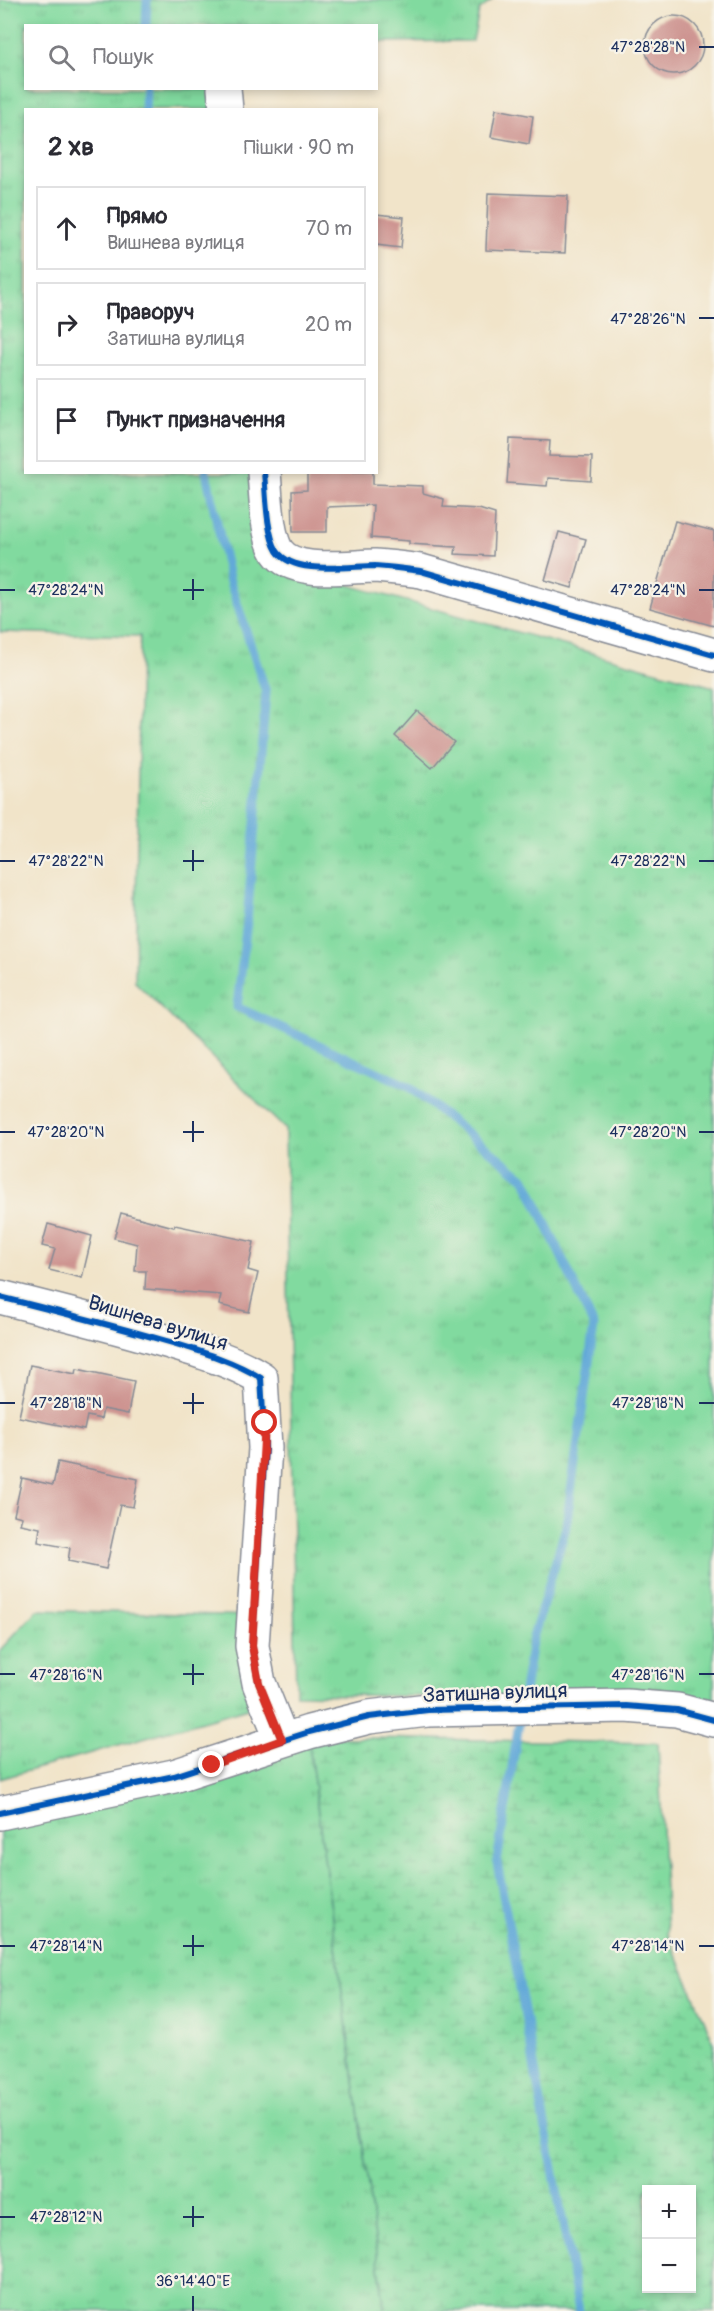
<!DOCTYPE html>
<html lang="uk">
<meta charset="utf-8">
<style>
body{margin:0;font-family:Pangolin,sans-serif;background:#f7f7f7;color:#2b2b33}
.controls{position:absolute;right:18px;bottom:18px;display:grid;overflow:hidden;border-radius:0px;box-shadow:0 3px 9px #0003}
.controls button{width:54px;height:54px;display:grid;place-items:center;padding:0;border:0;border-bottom:2px solid #e1e1e2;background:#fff;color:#2b2b33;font:30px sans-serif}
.stop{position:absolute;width:18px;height:18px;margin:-14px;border:4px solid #d93025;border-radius:50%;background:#fff}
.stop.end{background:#d93025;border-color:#fff;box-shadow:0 2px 6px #0008}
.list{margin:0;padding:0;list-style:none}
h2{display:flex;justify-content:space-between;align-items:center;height:78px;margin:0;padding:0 24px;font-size:26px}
h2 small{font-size:20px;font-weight:400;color:#7c7c81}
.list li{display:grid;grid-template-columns:39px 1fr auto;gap:18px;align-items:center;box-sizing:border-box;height:84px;margin:0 12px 12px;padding:0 12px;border:2px solid #e1e1e2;border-radius:0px}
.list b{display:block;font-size:22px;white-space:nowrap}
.list p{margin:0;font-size:20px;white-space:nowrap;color:#7c7c81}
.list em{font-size:20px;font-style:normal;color:#7c7c81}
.icon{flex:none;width:33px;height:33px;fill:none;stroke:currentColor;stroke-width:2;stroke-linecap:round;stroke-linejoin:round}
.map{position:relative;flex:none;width:714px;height:2311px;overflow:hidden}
.search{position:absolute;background:#fff;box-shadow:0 3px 9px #0003;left:24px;top:24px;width:354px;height:66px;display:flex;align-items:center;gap:15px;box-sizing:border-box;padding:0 21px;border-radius:0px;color:#7c7c81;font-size:22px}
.panel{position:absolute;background:#fff;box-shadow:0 3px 9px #0003;left:24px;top:108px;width:354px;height:366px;border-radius:0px}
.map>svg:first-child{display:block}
.grass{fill:url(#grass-tufts);stroke:#4e847e;stroke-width:1.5}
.wetland{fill:url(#wetland-marsh);stroke:#4e847e;stroke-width:1.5;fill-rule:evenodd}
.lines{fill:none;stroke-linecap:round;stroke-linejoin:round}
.stream{stroke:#62a9d8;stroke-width:9}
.building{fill:#ce9491}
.minor-casing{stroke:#868a94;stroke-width:36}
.minor{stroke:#fff;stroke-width:33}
.cycleway-casing{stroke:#f7f3e8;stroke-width:10}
.cycleway{stroke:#0057b8;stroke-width:6}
.route{stroke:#d93025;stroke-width:8}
.ticks{fill:none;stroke:#1b2f5e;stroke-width:2}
.labels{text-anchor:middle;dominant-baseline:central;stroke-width:4.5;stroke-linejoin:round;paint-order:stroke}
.street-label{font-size:21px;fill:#1b2f5e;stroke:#f7f3e8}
.ticks-label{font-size:15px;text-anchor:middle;fill:#1b2f5e;stroke:#f7f3e8;stroke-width:4.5;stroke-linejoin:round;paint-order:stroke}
</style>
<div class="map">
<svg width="714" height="2311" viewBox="0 0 714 2311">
<defs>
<pattern id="grass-tufts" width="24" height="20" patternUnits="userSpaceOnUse" patternTransform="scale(1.5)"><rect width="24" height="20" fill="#81da9f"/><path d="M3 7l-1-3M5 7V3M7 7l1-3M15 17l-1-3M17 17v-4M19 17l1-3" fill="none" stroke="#6fbb8b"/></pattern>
<pattern id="wetland-marsh" width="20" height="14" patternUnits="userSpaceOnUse" patternTransform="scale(1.5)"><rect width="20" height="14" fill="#81da9f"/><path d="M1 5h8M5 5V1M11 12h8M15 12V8" fill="none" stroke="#6fbb8b"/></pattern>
</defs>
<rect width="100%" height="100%" fill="#f7f3e8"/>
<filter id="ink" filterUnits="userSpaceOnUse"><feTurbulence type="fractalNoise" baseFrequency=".0167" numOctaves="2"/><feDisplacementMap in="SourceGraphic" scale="12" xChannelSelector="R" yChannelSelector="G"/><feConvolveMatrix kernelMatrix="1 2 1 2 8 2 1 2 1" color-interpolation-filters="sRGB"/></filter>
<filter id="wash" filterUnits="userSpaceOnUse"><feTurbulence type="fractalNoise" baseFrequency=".008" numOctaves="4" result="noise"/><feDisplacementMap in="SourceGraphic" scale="24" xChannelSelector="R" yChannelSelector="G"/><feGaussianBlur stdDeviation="1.35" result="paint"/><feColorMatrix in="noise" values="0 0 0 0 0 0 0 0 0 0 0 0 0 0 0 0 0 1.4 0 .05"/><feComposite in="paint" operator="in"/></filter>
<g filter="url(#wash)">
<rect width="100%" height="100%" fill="#f1e4c9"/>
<g class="grass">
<polygon points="0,0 492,0 479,11 473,41 377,42 376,26 26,26 26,88 214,89 216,109 26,110 26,472 250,473 259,560 714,687 714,1712 702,1701 296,1694 285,1129 135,982 140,636 0,632"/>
<polygon points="37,1610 256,1616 262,1704 0,1779 0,1650"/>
<polygon points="308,1737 385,2311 0,2311 0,1817"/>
</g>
<path class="wetland" d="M308 1737 658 1743 667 1933 714 2043V2311H385ZM646 2190H692V2288H646Z"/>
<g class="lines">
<g class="stream">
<polyline points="146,26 147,0"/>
<polyline points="145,110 146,88"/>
<polyline points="206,472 230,582 266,692 247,921 237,1007 408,1086 525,1179 594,1326 566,1527 532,1641 497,1862 579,2311"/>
</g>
</g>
<g id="blocks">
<g class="building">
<circle cx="674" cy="45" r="29"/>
<polygon points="496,109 533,116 529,144 491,137"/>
<polygon points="488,193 568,196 565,253 486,250"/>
<polygon points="376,214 404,217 401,248 376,245"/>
<polygon points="510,439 550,441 549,456 592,457 591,481 548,478 547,486 507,483"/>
<polygon points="307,472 373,472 373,484 423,486 423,493 444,499 443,507 479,509 495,514 493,556 455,554 456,547 409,544 409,541 371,538 373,505 327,507 327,532 293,532 292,491 307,490"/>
<polygon points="675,521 714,531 714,626 650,608"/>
<polygon points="559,532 586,539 572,588 545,580"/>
<polygon points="417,711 454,742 432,768 395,736"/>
<polygon points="121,1213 174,1227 175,1225 254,1242 248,1270 258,1273 249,1312 219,1305 221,1295 145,1289 146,1271 135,1271 137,1244 114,1238"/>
<polygon points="48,1224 92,1236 82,1278 49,1270 55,1249 42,1246"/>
<polygon points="30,1365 76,1374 77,1369 134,1381 128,1414 103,1409 101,1419 87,1416 84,1430 19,1417"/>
<polygon points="58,1462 138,1479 133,1507 120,1505 106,1569 68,1561 70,1548 38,1542 40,1528 20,1524 22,1517 14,1515 22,1478 53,1485"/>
</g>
</g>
</g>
<g filter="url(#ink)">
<use href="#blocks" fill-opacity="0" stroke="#868a94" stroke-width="1.5"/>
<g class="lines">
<defs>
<g id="minor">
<polyline points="224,88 226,110"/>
<path d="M264 472C266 493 266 533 277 551 294 576 349 566 375 566 391 567 406 569 421 571L714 655"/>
<path d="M0 1297C56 1311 111 1325 166 1341 199 1351 232 1360 261 1378L265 1448 252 1646 259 1683 282 1740"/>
<polyline points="0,1813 174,1776 309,1732 369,1717 428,1710 626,1706 677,1710 714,1720"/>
</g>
</defs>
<use href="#minor" class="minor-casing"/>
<use href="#minor" class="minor"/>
<defs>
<g id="cycleway">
<path d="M264 472C266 493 266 533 277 551 294 576 349 566 375 566 391 567 406 569 421 571L714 655"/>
<path d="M0 1297C56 1311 111 1325 166 1341 199 1351 232 1360 261 1378L265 1448 252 1646 259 1683 282 1740"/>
<polyline points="0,1813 174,1776 309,1732 369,1717 428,1710 626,1706 677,1710 714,1720"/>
</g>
</defs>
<use href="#cycleway" class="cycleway-casing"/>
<use href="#cycleway" class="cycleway"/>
</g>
</g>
<g class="lines" filter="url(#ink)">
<polyline class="route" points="212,1765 282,1740 259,1683 252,1646 265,1423"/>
</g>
<path class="ticks" d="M699 47H714M699 318H714M193 579V600M0 590H15M183 590H204M699 590H714M193 850V871M0 861H15M183 861H204M699 861H714M193 1121V1142M0 1132H15M183 1132H204M699 1132H714M193 1393V1414M0 1403H15M183 1403H204M699 1403H714M193 1664V1685M0 1674H15M183 1674H204M699 1674H714M193 1935V1956M0 1946H15M183 1946H204M699 1946H714M193 2206V2227M0 2217H15M183 2217H204M193 2296V2311"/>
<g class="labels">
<g class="street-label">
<text transform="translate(158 1323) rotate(17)">Вишнева вулиця</text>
<text transform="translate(495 1693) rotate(-2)">Затишна вулиця</text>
</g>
</g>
<g class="ticks-label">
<text x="648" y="52">47°28'28"N</text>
<text x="648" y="324">47°28'26"N</text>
<text x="66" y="595">47°28'24"N</text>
<text x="648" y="595">47°28'24"N</text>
<text x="66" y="866">47°28'22"N</text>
<text x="648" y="866">47°28'22"N</text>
<text x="66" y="1137">47°28'20"N</text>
<text x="648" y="1137">47°28'20"N</text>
<text x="66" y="1408">47°28'18"N</text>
<text x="648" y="1408">47°28'18"N</text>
<text x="66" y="1680">47°28'16"N</text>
<text x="648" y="1680">47°28'16"N</text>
<text x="66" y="1951">47°28'14"N</text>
<text x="648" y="1951">47°28'14"N</text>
<text x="66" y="2222">47°28'12"N</text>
<text x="193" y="2286">36°14'40"E</text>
</g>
</svg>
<div class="controls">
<button>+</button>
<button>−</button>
</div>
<div class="stop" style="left:265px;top:1423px"></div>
<div class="stop end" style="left:212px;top:1765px"></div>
<div class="search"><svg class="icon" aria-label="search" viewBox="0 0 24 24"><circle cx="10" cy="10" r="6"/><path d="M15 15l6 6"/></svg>Пошук</div>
<section class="panel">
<h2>2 хв<small>Пішки · 90 m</small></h2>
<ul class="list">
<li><svg class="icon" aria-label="ahead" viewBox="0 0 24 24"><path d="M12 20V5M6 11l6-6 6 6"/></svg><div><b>Прямо</b><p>Вишнева вулиця</p></div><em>70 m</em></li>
<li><svg class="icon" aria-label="right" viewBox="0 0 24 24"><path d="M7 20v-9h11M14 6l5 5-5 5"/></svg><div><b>Праворуч</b><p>Затишна вулиця</p></div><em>20 m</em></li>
<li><svg class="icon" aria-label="arrive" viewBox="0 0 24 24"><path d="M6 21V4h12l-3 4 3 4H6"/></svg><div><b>Пункт призначення</b></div></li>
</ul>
</section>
</div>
